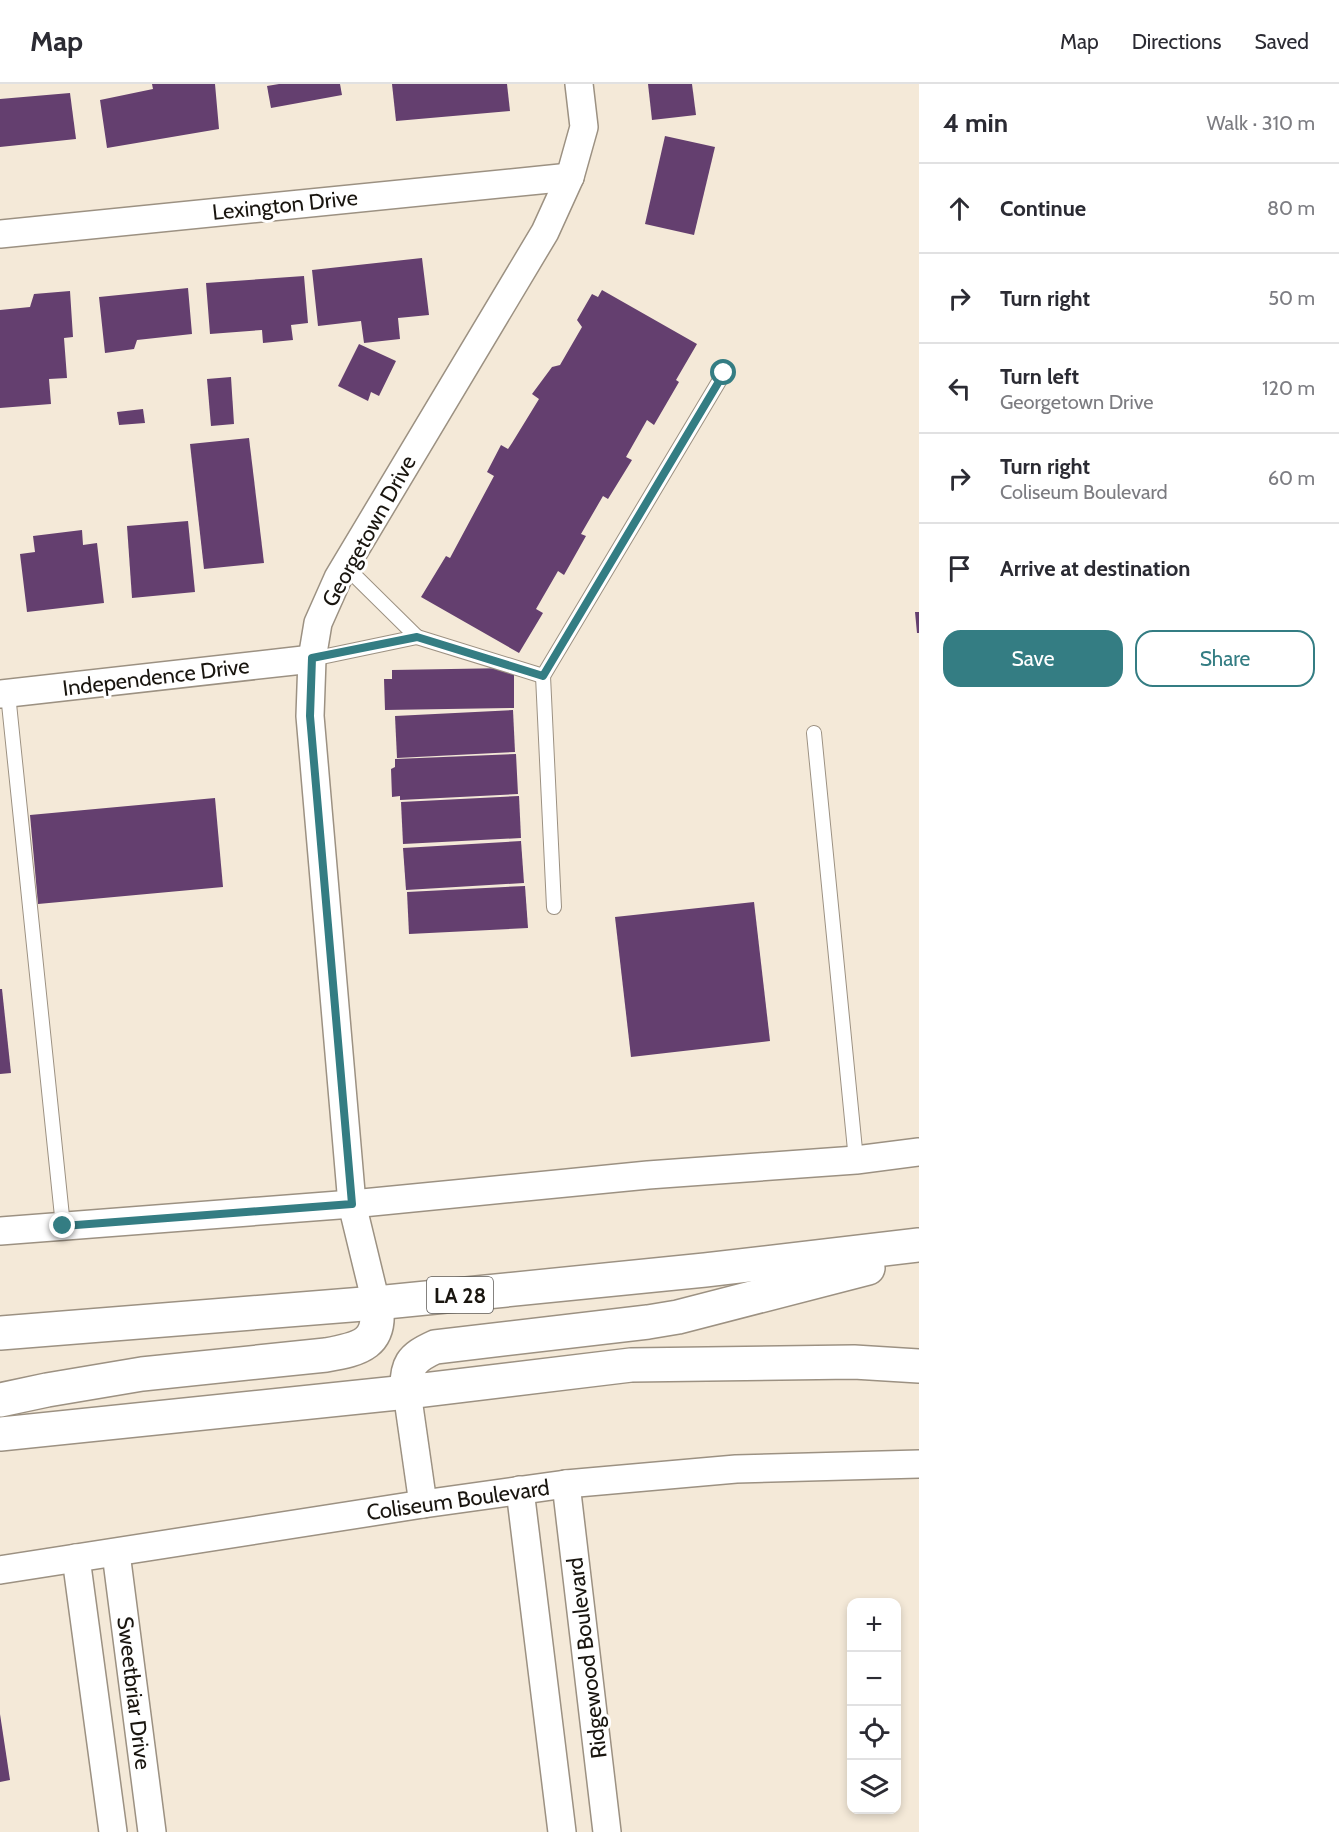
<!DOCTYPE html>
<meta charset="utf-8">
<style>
body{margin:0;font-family:Cabin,sans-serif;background:#f7f7f7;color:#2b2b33}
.controls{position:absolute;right:18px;bottom:18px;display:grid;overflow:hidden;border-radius:12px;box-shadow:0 3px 9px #0003}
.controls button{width:54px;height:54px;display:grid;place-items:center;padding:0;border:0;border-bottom:2px solid #e1e1e2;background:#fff;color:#2b2b33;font:30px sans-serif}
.stop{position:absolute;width:18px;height:18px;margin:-14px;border:4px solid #347d83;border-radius:50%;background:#fff}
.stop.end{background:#347d83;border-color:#fff;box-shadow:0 2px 6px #0008}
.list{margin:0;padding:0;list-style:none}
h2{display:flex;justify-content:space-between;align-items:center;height:78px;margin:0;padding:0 24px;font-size:26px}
h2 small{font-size:20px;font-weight:400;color:#7c7c81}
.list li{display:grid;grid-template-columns:39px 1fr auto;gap:18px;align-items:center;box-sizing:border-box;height:90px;padding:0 24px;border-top:2px solid #e1e1e2}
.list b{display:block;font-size:22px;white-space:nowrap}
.list p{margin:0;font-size:20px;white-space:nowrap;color:#7c7c81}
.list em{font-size:20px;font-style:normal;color:#7c7c81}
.actions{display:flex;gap:12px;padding:18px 24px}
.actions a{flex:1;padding:14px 0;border:2px solid #347d83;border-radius:18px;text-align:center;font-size:21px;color:#347d83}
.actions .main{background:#347d83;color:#fff}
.icon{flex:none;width:33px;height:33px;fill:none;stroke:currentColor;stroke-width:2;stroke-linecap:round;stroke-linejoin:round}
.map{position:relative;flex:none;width:919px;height:1748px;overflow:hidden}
header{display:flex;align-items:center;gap:36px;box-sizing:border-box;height:84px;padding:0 30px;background:#fff;border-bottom:2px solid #e1e1e2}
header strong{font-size:28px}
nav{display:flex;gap:33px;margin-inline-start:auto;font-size:21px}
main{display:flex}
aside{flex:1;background:#fff}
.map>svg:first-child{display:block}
.building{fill:#643f6f}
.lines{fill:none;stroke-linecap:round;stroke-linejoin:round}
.lane-casing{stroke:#9c9182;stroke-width:16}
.street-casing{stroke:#9c9182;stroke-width:30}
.highway-casing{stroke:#9c9182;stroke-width:36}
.lane{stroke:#fff;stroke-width:14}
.street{stroke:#fff;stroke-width:27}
.highway{stroke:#fff;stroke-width:33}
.route{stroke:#347d83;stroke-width:8}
.labels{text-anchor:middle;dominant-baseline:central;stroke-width:6;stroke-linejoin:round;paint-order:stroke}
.shield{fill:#fff;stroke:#5e5b57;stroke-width:1.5}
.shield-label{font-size:21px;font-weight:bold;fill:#19150f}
.street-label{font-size:22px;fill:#19150f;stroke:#fff}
</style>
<header>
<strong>Map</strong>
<nav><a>Map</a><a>Directions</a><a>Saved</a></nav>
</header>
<main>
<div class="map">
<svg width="919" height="1748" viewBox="0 0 919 1748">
<rect width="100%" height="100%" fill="#f4e9d8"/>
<g class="building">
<polygon points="152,0 215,0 219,45 107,64 100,16 153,5"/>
<polygon points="279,0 340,0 342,11 271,24 267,2"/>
<polygon points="392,0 507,0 510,27 396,37"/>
<polygon points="648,0 692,0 696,31 652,36"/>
<polygon points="70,9 76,55 0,63 0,15"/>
<polygon points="665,52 715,63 694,151 645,140"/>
<polygon points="422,174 429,231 398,234 400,255 364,259 361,237 318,242 312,186"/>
<polygon points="304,192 308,239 291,241 293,256 263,259 262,246 210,250 206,199"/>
<polygon points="188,204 192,250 137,256 134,265 105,269 99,213"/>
<polygon points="602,206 697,260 676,296 679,298 654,341 647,336 626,373 632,376 608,415 603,412 581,450 586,452 564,491 558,487 536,525 543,529 519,569 421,513 446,472 450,474 494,392 487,388 501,361 508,365 512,359 539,315 532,310 552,283 560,281 582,243 577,236 592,210 598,213"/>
<polygon points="70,207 73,253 64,254 67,294 49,295 51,320 0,324 0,226 30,223 34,210"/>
<polygon points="359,260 396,277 379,312 371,308 368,317 338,302"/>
<polygon points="231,293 234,340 211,342 207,295"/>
<polygon points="143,325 145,339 119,341 117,328"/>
<polygon points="249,354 264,479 204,485 190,360"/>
<polygon points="188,437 195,508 132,514 127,442"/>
<polygon points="82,446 83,461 97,459 104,519 27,528 20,470 35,468 33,452"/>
<polygon points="915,528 919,528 919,549 917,549"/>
<polygon points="514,584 514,624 385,626 384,595 392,595 392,586"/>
<polygon points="513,626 515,668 397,674 395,632"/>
<polygon points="516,670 518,710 400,716 400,712 392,713 391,685 395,683 395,675"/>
<polygon points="519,712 521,754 403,760 401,718"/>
<polygon points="215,714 223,803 38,820 30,731"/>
<polygon points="521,757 524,799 406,806 403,764"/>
<polygon points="525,802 528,844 409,850 407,808"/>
<polygon points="754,818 770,957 631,973 615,833"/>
<polygon points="0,905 2,905 11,989 0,990"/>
<polygon points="0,1630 10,1696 0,1698"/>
</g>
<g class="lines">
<defs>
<g id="lane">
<polyline points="417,553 543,592 724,289"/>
<polyline points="312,575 417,553 345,482"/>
<polyline points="543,592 554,823"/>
<polyline points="8,610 63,1142"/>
<polyline points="814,649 856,1076"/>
</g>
<g id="street">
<polyline points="0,150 570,93"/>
<polyline points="0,610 312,575"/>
<polyline points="0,1147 352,1120 648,1091 856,1076 919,1068"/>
<polyline points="376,1219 352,1120 310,632 312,575 318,539 338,494 545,148 570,93 584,43 579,0"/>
<polyline points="407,1308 423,1420"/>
<polyline points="566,1400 607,1748"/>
<polyline points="520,1406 562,1748"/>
<polyline points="116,1469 152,1748"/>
<polyline points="76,1474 113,1748"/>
<polyline points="0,1486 423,1420 566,1400 736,1385 919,1380"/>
</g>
<g id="highway">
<polyline points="0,1249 376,1219 705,1186 919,1161"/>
<path d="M407 1308C406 1281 411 1274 435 1263L648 1238 678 1233 868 1184"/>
<path d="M0 1316 47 1306 142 1290 326 1271C360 1265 383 1260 376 1219"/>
<polyline points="0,1350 407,1308 631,1281 854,1278 919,1282"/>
</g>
</defs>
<use href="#lane" class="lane-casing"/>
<use href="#street" class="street-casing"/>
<use href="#highway" class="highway-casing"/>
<use href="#lane" class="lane"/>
<use href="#street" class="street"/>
<use href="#highway" class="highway"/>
</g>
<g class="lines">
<polyline class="route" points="63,1142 352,1120 310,632 312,574 417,553 543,592 724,289"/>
</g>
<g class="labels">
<rect class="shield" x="427" y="1193" width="66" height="36" rx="4.5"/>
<g class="shield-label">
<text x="460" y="1211">LA 28</text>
</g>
<g class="street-label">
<text transform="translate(285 121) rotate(-6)">Lexington Drive</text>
<text transform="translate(369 447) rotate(-61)">Georgetown Drive</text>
<text transform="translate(156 593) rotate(-7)">Independence Drive</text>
<text transform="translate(458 1416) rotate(-8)">Coliseum Boulevard</text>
<text transform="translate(587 1574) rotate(-97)">Ridgewood Boulevard</text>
<text transform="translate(134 1609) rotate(83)">Sweetbriar Drive</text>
</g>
</g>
</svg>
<div class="controls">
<button>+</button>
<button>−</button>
<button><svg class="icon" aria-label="locate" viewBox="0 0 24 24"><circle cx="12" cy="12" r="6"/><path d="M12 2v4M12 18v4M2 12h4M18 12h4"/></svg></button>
<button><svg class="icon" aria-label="layers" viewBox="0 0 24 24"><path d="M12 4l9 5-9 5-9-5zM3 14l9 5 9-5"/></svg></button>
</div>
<div class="stop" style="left:724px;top:289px"></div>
<div class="stop end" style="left:63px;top:1142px"></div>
</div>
<aside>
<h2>4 min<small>Walk · 310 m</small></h2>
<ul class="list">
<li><svg class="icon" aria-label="ahead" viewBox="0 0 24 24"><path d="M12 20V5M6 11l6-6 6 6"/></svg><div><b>Continue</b></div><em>80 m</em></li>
<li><svg class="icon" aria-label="right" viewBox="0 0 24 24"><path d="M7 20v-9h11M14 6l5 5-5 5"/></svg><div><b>Turn right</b></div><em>50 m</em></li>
<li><svg class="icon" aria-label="left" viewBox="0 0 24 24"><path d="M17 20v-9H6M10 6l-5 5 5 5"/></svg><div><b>Turn left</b><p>Georgetown Drive</p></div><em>120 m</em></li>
<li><svg class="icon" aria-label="right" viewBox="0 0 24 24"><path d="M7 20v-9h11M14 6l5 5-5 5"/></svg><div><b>Turn right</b><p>Coliseum Boulevard</p></div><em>60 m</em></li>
<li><svg class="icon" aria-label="arrive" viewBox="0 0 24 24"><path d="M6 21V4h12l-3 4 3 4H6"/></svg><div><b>Arrive at destination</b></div></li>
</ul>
<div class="actions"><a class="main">Save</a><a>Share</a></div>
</aside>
</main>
